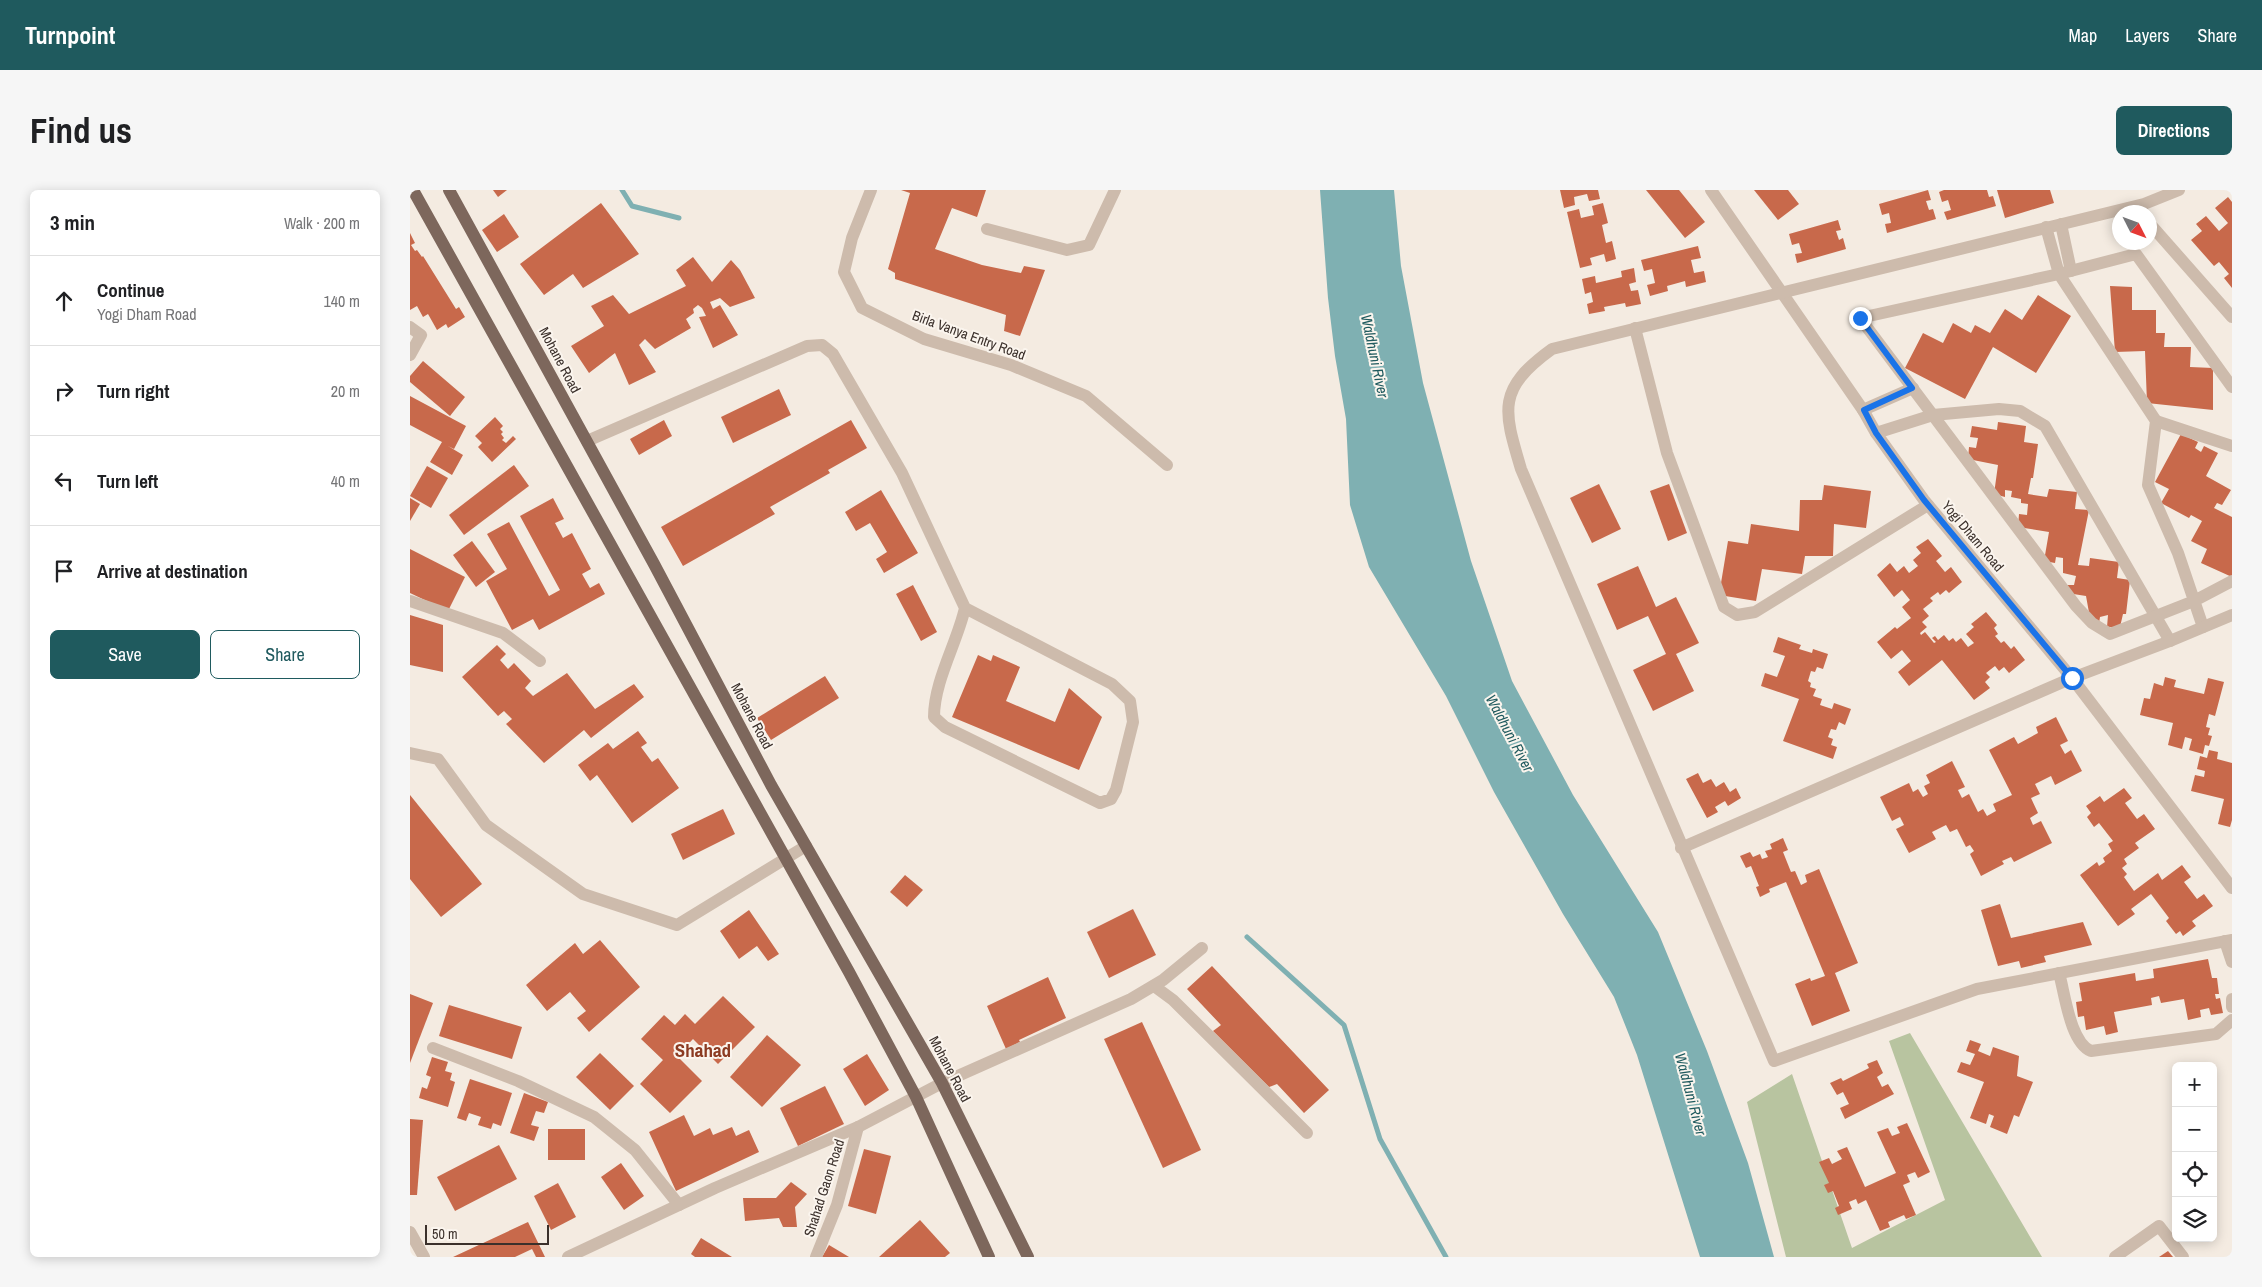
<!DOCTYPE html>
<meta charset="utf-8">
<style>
body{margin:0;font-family:"Archivo Narrow",sans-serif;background:#f6f6f6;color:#202124}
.controls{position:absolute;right:15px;bottom:15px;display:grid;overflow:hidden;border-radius:8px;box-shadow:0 2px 12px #0003}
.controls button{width:45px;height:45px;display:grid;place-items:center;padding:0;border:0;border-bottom:1px solid #e0e0e0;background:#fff;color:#202124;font:25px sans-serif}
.compass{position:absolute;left:1702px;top:15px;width:45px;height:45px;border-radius:50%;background:#fff;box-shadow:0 2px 12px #0003;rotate:132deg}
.scale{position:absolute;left:15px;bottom:12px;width:124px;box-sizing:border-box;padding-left:5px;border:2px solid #3b302b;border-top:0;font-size:14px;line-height:18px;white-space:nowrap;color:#3b302b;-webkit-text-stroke:4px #fbf5ee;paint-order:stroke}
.stop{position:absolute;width:15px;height:15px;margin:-11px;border:4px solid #1a73e8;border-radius:50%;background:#fff}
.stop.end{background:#1a73e8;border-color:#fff;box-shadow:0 1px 5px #0008}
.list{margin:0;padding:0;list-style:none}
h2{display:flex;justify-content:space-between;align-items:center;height:65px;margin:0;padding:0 20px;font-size:21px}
h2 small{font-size:16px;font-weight:400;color:#757577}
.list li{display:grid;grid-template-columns:32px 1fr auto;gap:15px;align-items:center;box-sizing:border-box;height:90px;padding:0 20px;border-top:1px solid #e0e0e0}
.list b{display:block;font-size:19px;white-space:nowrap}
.list p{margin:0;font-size:16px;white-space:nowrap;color:#757577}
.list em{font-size:16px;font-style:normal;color:#757577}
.actions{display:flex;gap:10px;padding:15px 20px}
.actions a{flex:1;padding:11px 0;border:1px solid #1f5a5e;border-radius:8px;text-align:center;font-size:18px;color:#1f5a5e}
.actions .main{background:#1f5a5e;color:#fff}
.icon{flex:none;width:28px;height:28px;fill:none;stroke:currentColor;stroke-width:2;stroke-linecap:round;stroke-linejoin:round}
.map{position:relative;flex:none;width:1822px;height:1067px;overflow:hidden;border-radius:8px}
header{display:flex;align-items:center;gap:30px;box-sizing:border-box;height:70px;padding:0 25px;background:#1f5a5e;color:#fff}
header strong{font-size:24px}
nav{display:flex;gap:28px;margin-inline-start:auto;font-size:18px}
.intro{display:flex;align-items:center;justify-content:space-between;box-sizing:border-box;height:120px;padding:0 30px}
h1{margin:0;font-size:35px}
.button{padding:12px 22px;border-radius:8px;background:#1f5a5e;color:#fff;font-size:18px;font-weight:700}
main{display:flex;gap:30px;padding:0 30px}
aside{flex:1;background:#fff;border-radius:8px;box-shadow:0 2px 12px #0003}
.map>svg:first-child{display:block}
.green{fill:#b8c4a0}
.water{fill:#7fb0b2}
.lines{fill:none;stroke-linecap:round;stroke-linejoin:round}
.stream{stroke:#7fb0b2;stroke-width:5}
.building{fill:#c8694b}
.street{stroke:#cdbbac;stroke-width:12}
.primary{stroke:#7d675c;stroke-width:12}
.route{stroke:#1a73e8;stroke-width:6}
.labels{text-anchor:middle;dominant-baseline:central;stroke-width:4;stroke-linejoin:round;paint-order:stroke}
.street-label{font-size:14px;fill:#3b302b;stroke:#fbf5ee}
.water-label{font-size:15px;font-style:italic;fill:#1f5a5e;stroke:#fbf5ee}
.district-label{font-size:19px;font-weight:bold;fill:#8c3b22;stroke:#fbf5ee}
</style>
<header>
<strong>Turnpoint</strong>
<nav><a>Map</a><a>Layers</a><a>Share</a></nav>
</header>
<div class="intro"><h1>Find us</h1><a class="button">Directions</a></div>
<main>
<aside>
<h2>3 min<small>Walk · 200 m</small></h2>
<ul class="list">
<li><svg class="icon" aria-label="ahead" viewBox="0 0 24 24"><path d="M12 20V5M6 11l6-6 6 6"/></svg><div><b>Continue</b><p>Yogi Dham Road</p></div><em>140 m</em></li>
<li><svg class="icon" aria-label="right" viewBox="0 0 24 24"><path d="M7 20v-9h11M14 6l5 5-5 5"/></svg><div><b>Turn right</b></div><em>20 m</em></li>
<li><svg class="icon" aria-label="left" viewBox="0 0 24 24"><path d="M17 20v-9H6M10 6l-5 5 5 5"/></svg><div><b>Turn left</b></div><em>40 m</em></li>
<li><svg class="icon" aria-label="arrive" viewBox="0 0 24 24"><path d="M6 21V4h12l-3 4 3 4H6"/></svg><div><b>Arrive at destination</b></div></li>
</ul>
<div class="actions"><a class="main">Save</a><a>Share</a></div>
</aside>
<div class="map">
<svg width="1822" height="1067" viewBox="0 0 1822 1067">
<rect width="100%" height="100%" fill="#f4ebe1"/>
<polygon class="green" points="1500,843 1632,1067 1376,1067 1337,912 1382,884 1442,1058 1535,1010 1479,851"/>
<polygon class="water" points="910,0 984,0 991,76 1013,193 1061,371 1102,491 1163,605 1248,742 1297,861 1338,973 1364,1067 1290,1067 1227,865 1204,807 1153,724 1084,602 1036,506 959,377 940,315 936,229 925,166 918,108"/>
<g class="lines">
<g class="stream">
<polyline points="212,0 222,16 269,28"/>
<polyline points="837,747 934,835 970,949 1036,1067"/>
</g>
</g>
<g class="building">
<polygon points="83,0 97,0 88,7"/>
<polygon points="491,0 576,0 567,27 542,18 525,59 572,75 611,83 614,76 635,80 610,146 594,141 596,125 485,89 485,83 478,79 500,3"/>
<polygon points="1150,0 1188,0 1190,9 1179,11 1177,4 1164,7 1165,15 1154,18"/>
<polygon points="1236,0 1269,0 1295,32 1275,48"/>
<polygon points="1344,0 1378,0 1389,14 1368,30"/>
<polygon points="1518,0 1521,10 1516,11 1519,20 1523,19 1526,29 1477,43 1475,34 1481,33 1479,23 1472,25 1469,14"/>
<polygon points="1534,0 1577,0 1579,7 1583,6 1586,16 1537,30 1534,22 1541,20 1538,10 1532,12 1529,2"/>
<polygon points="1587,0 1640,0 1644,13 1595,28"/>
<polygon points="1818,7 1822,12 1822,98 1814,88 1819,84 1809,72 1804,76 1781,50 1792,41 1786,34 1796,26 1809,41 1818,33 1805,18"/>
<polygon points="191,13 229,64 173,98 163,84 134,105 110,74"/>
<polygon points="1193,13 1198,33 1192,35 1196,53 1202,51 1206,69 1196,72 1194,64 1180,68 1182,75 1170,78 1157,22 1169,19 1171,28 1184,25 1182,16"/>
<polygon points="94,24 109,47 87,62 72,40"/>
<polygon points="1428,30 1431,40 1426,41 1429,50 1433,48 1436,59 1387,73 1385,64 1392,63 1389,53 1382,55 1379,44"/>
<polygon points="0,43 5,53 1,55 5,61 7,60 12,67 13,66 46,119 49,117 55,127 38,138 36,134 27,140 18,124 13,127 7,116 0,120"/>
<polygon points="1288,56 1291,68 1281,70 1284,83 1294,81 1296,92 1276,97 1275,91 1257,96 1258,101 1240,106 1237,95 1245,93 1242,79 1234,81 1231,70"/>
<polygon points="283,67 302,92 321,70 330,80 345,108 320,117 310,108 300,112 303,119 310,115 328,145 303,158 289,127 296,126 292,118 288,115 283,119 284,123 276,129 281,138 245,159 235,149 229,155 246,182 219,195 205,163 179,183 161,156 194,136 181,116 203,105 219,124 276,96 266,80"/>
<polygon points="1224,78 1226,92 1219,94 1221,101 1228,100 1231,114 1216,117 1215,113 1194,117 1195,121 1179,124 1177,114 1183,112 1181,102 1175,104 1172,89 1185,86 1186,93 1212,87 1211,81"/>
<polygon points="1700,96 1722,97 1722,120 1746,120 1746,143 1755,143 1754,157 1781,157 1780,177 1803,178 1803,220 1737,213 1735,161 1705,162"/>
<polygon points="1628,105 1661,126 1626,183 1583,157 1555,209 1495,178 1513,143 1533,153 1543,133 1561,143 1565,135 1580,143 1595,119 1612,130"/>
<polygon points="13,171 55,207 40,226 0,192 0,186"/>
<polygon points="369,199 381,225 323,253 311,227"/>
<polygon points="0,206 56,236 44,259 38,256 53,265 42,285 20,272 32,252 0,235"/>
<polygon points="85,227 93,236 90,239 93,242 91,244 94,248 92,250 96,253 103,246 106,249 82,272 68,257 72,253 65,246"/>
<polygon points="254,230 262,246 229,265 220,249"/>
<polygon points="441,230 457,258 418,280 420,283 360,317 365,324 273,376 251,337"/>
<polygon points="1588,232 1616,236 1614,252 1628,254 1623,288 1621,288 1618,304 1637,307 1639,299 1667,302 1665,319 1679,320 1668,375 1679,376 1680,368 1709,372 1707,388 1720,390 1716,424 1713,424 1710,437 1697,437 1698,425 1690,427 1689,433 1680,428 1676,406 1657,403 1657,395 1664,395 1666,386 1653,383 1653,368 1646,367 1645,373 1634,371 1639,342 1608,337 1609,324 1617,325 1618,314 1611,313 1611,309 1601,307 1602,301 1595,300 1595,307 1584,304 1588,275 1558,269 1559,257 1566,258 1568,248 1560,247 1562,236 1587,240"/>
<polygon points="1771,244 1788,252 1785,258 1791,262 1794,256 1808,263 1796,286 1821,300 1812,315 1807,313 1804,318 1822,327 1822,387 1791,373 1797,359 1781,351 1792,331 1781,325 1779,328 1751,313 1759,299 1745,292"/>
<polygon points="104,275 119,296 54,345 39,325"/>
<polygon points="17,276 38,288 21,318 0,306"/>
<polygon points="1189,294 1211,339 1182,353 1160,308"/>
<polygon points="1259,294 1277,343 1258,351 1240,301"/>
<polygon points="1414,295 1461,301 1456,338 1424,334 1423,366 1395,366 1392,384 1352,379 1346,411 1309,405 1318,351 1338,354 1341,334 1389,341 1390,310 1412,310"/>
<polygon points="471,300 508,363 474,383 466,369 477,362 460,333 446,341 435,322"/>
<polygon points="0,308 10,314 0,331"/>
<polygon points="143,308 154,329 145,333 153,348 162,343 181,379 172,384 180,398 189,393 195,404 129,440 123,429 102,440 76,391 97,379 77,344 99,332 139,406 150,400 110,326"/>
<polygon points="1518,349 1532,366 1526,371 1535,382 1541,377 1552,392 1539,403 1536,400 1530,405 1528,402 1520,408 1523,411 1513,419 1519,426 1512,432 1517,437 1510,443 1511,445 1515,442 1524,453 1526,452 1522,448 1525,446 1528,450 1534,445 1539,451 1543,448 1546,452 1551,448 1558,457 1564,453 1556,444 1564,437 1561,434 1576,422 1587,435 1584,438 1588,444 1585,446 1591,453 1594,451 1601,459 1604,456 1615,470 1599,483 1594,477 1589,481 1585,476 1576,483 1580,487 1575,492 1580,498 1564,510 1532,470 1499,496 1488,482 1501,471 1492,460 1481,469 1467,452 1485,437 1487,439 1501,428 1492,417 1500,410 1492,400 1484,407 1467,385 1480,373 1487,382 1494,376 1499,383 1508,376 1503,370 1511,363 1506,357"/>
<polygon points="62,351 85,382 66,397 43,365"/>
<polygon points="0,359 55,387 38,421 0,403"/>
<polygon points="1228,376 1246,417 1266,407 1289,453 1266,464 1284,501 1243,521 1223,480 1256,464 1238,426 1207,440 1187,394"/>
<polygon points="503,395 527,442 511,451 486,404"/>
<polygon points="0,425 33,435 33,482 0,475"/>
<polygon points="1368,447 1391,455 1389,459 1402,463 1403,459 1418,464 1413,479 1407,477 1405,482 1401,481 1398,491 1401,493 1400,497 1406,499 1403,506 1412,509 1410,515 1422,519 1424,513 1441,519 1435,535 1429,532 1426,540 1421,539 1418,547 1423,549 1421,555 1427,557 1423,569 1373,551 1389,509 1351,496 1355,483 1367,487 1375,466 1363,462"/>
<polygon points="87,455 96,464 90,470 98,479 104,473 121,491 115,498 123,506 157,483 185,519 224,494 234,507 181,548 174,540 134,573 96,534 102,529 94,521 88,526 52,487"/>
<polygon points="568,465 581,471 583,465 610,477 596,511 645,532 659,498 692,527 669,580 542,527"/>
<polygon points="415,486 429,508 361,550 347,528"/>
<polygon points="1755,487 1766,490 1764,497 1794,504 1798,488 1814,492 1805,526 1799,524 1796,537 1800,538 1798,545 1802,546 1799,556 1795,555 1793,564 1779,560 1782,549 1775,547 1772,559 1758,555 1763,533 1730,525 1734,508 1740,509 1744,493 1753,496"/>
<polygon points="1646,527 1658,551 1650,555 1655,564 1661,560 1672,581 1645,595 1641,586 1625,594 1630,604 1621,608 1628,623 1620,628 1623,635 1631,631 1642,653 1604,672 1601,667 1592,671 1594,674 1571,686 1560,664 1564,661 1560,655 1556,657 1547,639 1540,642 1536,635 1522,642 1526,649 1499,663 1486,639 1494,635 1490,627 1482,631 1470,607 1499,593 1503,602 1508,599 1513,607 1518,604 1514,596 1520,593 1516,585 1542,571 1555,597 1548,600 1552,608 1559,604 1568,622 1573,619 1577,626 1586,621 1583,614 1602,605 1579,560 1604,547 1608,554 1628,543 1626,537"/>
<polygon points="228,541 237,553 231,557 242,572 248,568 269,598 222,633 187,585 180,591 168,575 198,553 203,559"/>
<polygon points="1799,560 1808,562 1807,569 1822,573 1822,630 1820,637 1808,634 1814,609 1781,601 1785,585 1794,587 1795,581 1787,579 1790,566 1797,568"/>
<polygon points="1288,583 1293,593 1301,589 1306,597 1314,592 1320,602 1326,598 1331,608 1318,616 1315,611 1305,617 1308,622 1297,628 1276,589"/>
<polygon points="1714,598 1722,608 1715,613 1727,629 1734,624 1745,639 1725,653 1729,658 1714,669 1717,674 1712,678 1717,684 1714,687 1724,701 1748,683 1752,690 1772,675 1781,687 1774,692 1787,709 1794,704 1803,716 1782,731 1786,736 1773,746 1770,741 1766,744 1756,731 1759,728 1741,704 1721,719 1725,724 1708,736 1670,685 1687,672 1689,676 1695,672 1693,668 1702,661 1698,654 1703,651 1689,633 1684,637 1677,627 1681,623 1676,616 1690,606 1694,612"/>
<polygon points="0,605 72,694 31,727 0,689"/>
<polygon points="313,619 325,644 273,670 261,644"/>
<polygon points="1373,648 1378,660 1373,662 1381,682 1385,681 1391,695 1397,692 1395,685 1409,679 1448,773 1425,783 1440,821 1402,836 1385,794 1400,788 1401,791 1415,786 1376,692 1359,699 1360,702 1350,707 1346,697 1349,696 1341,676 1336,678 1330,666 1340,662 1343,667 1350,664 1352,669 1358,667 1355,661 1362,659 1360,654"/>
<polygon points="495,685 513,700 497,717 480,702"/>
<polygon points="1590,714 1601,748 1673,732 1682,755 1634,766 1636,772 1611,778 1609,771 1588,776 1571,720"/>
<polygon points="723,719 746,765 699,788 677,742"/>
<polygon points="339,720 369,764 358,771 347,756 329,769 310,741"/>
<polygon points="190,750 230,797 179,842 167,828 176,821 160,802 137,821 116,795 165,753 173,764"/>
<polygon points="1798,769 1802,788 1807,788 1809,804 1805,804 1806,809 1810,808 1813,823 1801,825 1799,818 1790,820 1791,827 1778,830 1774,809 1751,813 1749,806 1741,808 1742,815 1704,822 1708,842 1696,845 1694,836 1676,840 1674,826 1668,827 1666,812 1672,811 1669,793 1725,783 1726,791 1744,788 1743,779"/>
<polygon points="802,776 919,900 894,923 867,894 859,897 803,841 811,835 777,799"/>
<polygon points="638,787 656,828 609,850 610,852 596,859 577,816"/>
<polygon points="0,804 23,813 0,873"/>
<polygon points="313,806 345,837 308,874 283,849 267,866 292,891 260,923 230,894 253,870 231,849 254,825 265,835 275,824 285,834"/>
<polygon points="39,815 112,837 102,869 29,846"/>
<polygon points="732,832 791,960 753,978 694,849"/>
<polygon points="357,845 391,875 352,917 320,887"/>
<polygon points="1560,850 1571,854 1568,861 1580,866 1583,857 1609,866 1607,886 1623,892 1609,927 1604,925 1597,944 1580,937 1584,926 1579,924 1576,934 1560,928 1574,892 1547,882 1551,872 1560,875 1565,864 1556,861"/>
<polygon points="190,863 224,896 200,920 166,887"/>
<polygon points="457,864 479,900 455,916 433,879"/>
<polygon points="22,867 38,872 35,881 42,883 40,890 45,892 38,917 9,908 12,897 17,899 21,887 16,885"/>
<polygon points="1467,870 1473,883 1467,887 1472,897 1478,894 1484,904 1435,929 1430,918 1439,914 1433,902 1427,905 1420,893 1431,888 1433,891 1459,878 1457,874"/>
<polygon points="60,889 102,903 91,936 83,933 81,939 68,935 71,927 59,923 56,931 47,928"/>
<polygon points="415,896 434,934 388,956 370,918"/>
<polygon points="114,903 138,912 134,923 126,921 121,935 129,937 124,951 100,943"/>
<polygon points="274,925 284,946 300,938 303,945 322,937 326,946 339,940 349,962 266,1001 239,942"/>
<polygon points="0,929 13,930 7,1005 0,1005"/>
<polygon points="1497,933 1520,982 1508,988 1505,982 1497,985 1500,992 1493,995 1506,1025 1496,1029 1494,1025 1478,1032 1480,1037 1470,1041 1456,1010 1448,1014 1446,1009 1439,1012 1442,1019 1428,1025 1425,1018 1429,1016 1423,1001 1418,1003 1414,995 1419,993 1409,972 1419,968 1422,974 1432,969 1427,961 1437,957 1455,997 1486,983 1467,942 1478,938 1482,946 1490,943 1487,937"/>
<rect x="138" y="939" width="37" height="31"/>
<polygon points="89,955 107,989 45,1021 27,987"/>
<polygon points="454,959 481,966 466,1024 438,1016"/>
<polygon points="211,973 234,1006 214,1020 191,987"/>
<polygon points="381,992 397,1004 385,1017 387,1037 373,1037 369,1028 335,1031 333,1008 366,1008"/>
<polygon points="148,993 166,1027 141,1040 124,1006"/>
<polygon points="510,1030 540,1063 535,1067 469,1067"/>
<polygon points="118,1032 135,1067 126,1067 122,1059 105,1067 43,1067"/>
<polygon points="291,1048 322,1067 285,1067 281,1064"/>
<polygon points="419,1055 439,1067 412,1067"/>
<polygon points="1758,1061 1763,1067 1749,1067"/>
</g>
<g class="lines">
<g class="street">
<polyline points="461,0 442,48 434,82 452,118 514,149 601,175 676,206 757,275"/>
<polyline points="1301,0 1453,220 1466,243 1514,310 1662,488 1822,698"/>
<path d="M1769 0 1734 14 1142 159C1087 199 1093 219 1111 279L1364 871 1567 799 1822 750"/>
<polyline points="1651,34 1661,81"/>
<polyline points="1740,34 1822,127"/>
<polyline points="1636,37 1649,84 1726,64 1822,197"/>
<polyline points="577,39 657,60 679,55 705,0"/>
<polyline points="0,137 11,145 0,165"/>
<polyline points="1225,138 1257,263 1314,417 1327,425 1345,422 1518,315"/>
<polyline points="1453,220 1503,198"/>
<polyline points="1746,231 1822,256"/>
<polyline points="1466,243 1523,225 1589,219 1610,221 1635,236 1760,451"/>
<path d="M177 251 397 156 412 155 423 164 492 283 555 418C547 453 524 491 524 527L535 537 690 613 701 609 706 600 723 532 720 511 702 494 555 418"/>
<polyline points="0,411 93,443 130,471"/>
<polyline points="1793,437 1768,363 1738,295 1746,231 1649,84 1450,128 1666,416 1682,433 1700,444 1784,411 1822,391"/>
<polyline points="0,563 28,569 76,635 173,704 267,735 396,656"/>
<polyline points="1271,658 1662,488 1760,451 1822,425"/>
<polyline points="1815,751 1822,772"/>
<path d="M1649 783C1655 804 1660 852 1681 861L1806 844 1822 830"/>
<polyline points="744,796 763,810 897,943"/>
<polyline points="1822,809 1822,817"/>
<polyline points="23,858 108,891 184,927 225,960 269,1015"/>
<polyline points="0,1042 14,1067"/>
<polyline points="158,1067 305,998 448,937 532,893 721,809 753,790 792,758"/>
<polyline points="406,1067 427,1015 448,937"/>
<polyline points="1705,1067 1749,1036 1773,1067"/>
</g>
<g class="primary">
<polyline points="3,0 439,782 506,907 579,1067"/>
<polyline points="39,0 244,374 361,595 532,893 618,1067"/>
</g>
</g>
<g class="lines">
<polyline class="route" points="1450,128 1502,198 1454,220 1466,243 1514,310 1662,488"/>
</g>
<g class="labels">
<g class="street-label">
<text transform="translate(559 145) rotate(20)">Birla Vanya Entry Road</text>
<text transform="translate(150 170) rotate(62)">Mohane Road</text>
<text transform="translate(1563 346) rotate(50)">Yogi Dham Road</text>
<text transform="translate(342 526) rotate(62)">Mohane Road</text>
<text transform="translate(540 879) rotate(62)">Mohane Road</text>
<text transform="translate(414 998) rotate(-72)">Shahad Gaon Road</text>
</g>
<g class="water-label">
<text transform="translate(965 166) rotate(78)">Waldhuni River</text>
<text transform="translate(1100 543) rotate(62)">Waldhuni River</text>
<text transform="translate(1281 904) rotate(75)">Waldhuni River</text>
</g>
<g class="district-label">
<text x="293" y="860">Shahad</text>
</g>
</g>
</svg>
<div class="controls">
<button>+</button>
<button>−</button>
<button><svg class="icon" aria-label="locate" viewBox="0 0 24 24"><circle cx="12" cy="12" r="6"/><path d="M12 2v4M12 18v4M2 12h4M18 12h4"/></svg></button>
<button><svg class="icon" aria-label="layers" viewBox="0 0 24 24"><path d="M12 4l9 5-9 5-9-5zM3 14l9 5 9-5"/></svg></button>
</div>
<svg class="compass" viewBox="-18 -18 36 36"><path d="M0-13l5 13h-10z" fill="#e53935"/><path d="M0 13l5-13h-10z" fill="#757577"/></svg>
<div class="scale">50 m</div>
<div class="stop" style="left:1662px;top:488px"></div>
<div class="stop end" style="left:1450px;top:128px"></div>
</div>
</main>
